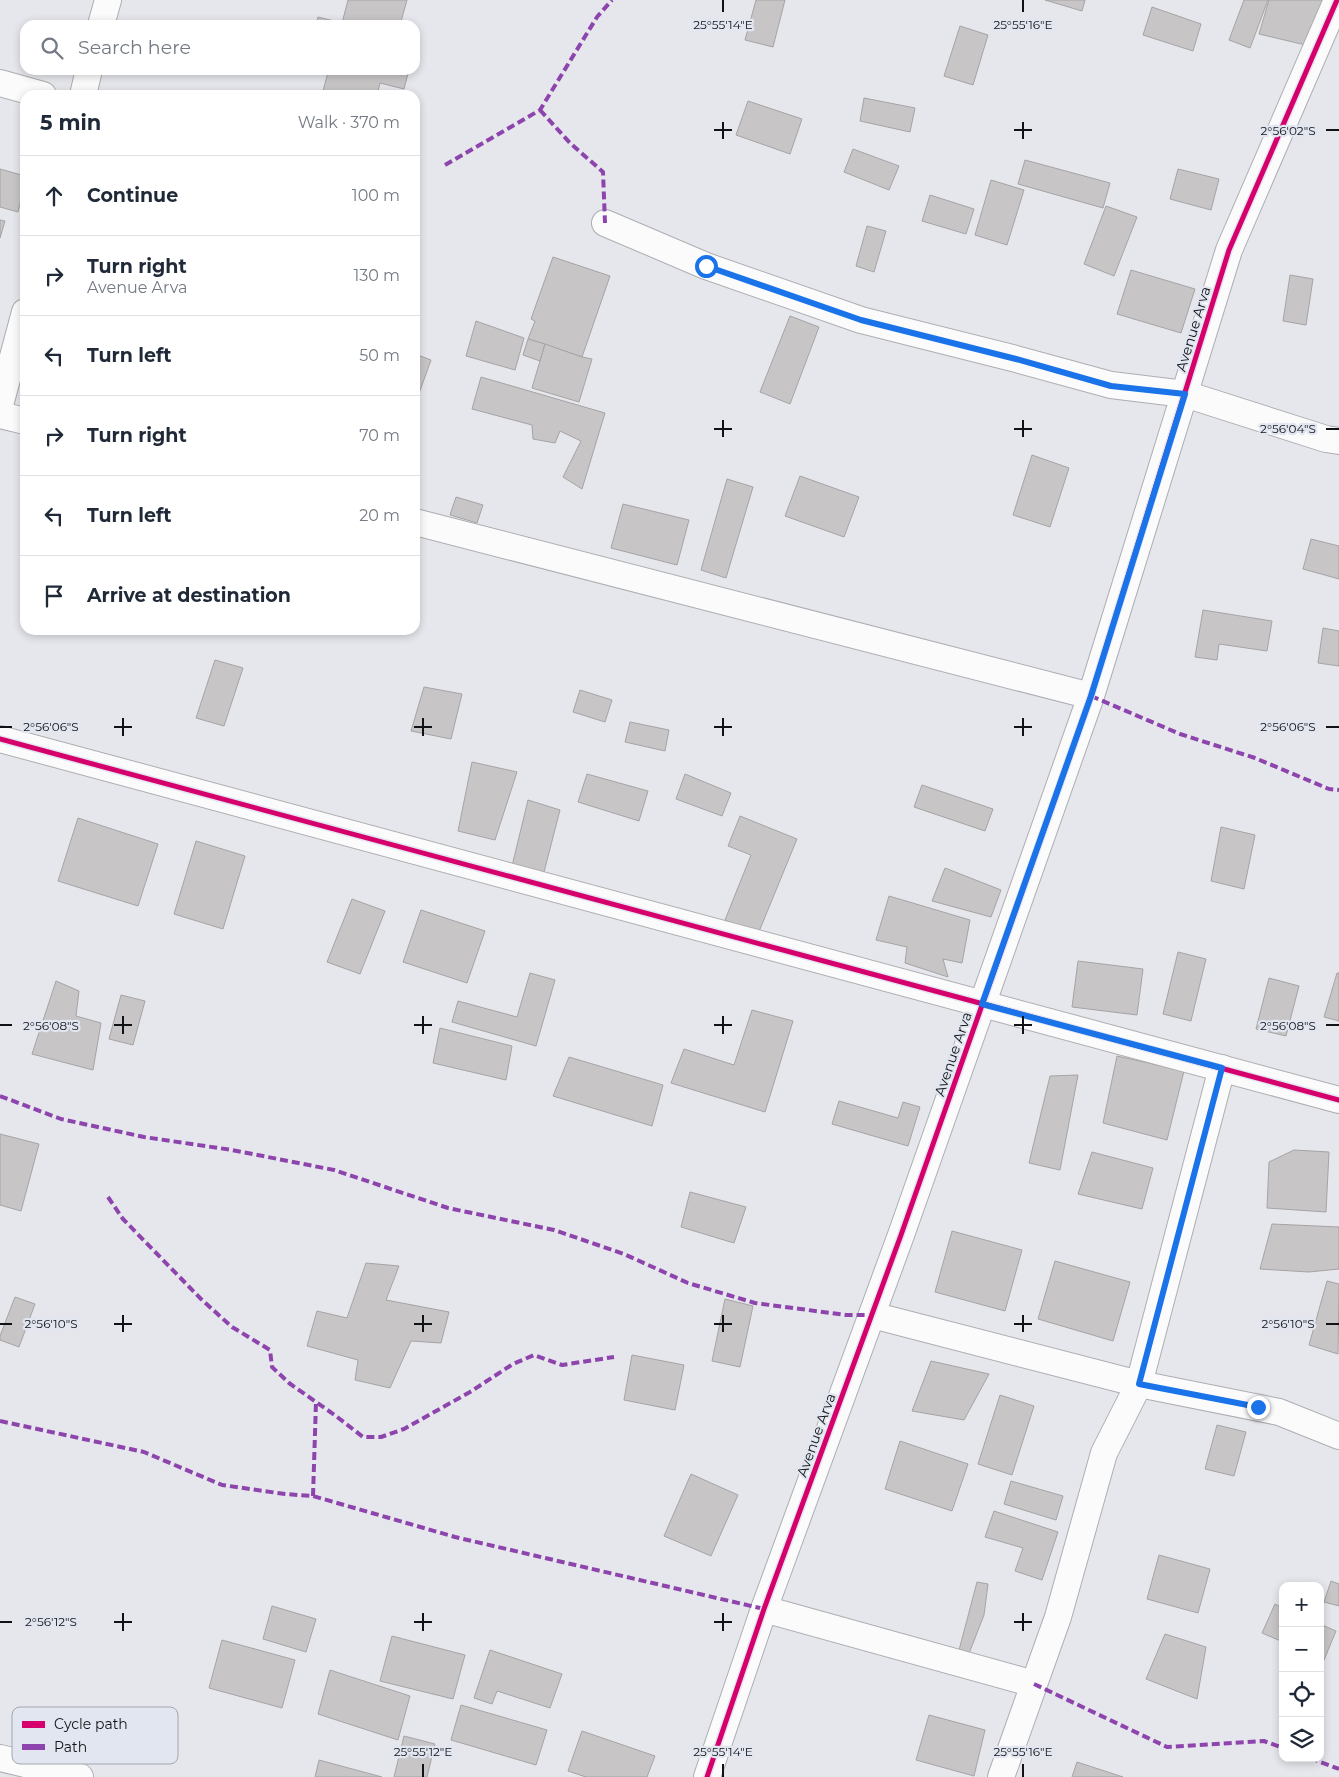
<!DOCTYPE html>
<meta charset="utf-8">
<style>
body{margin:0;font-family:Montserrat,sans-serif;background:#f6f6f7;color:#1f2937}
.controls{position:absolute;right:15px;bottom:15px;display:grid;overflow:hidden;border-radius:10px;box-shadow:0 2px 8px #0003}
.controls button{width:45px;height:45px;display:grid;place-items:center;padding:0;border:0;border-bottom:1px solid #e0e1e3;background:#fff;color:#1f2937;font:25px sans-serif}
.stop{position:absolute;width:15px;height:15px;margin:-11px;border:4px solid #1a73e8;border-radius:50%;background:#fff}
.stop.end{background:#1a73e8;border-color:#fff;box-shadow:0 1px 5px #0008}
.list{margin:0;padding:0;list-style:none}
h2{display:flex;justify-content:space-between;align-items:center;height:65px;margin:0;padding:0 20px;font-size:21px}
h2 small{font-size:16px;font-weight:400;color:#747a83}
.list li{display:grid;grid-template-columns:32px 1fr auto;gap:15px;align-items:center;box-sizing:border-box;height:80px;padding:0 20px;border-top:1px solid #e0e1e3}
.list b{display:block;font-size:19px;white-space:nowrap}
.list p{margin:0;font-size:16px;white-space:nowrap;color:#747a83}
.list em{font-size:16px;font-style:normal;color:#747a83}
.icon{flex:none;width:28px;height:28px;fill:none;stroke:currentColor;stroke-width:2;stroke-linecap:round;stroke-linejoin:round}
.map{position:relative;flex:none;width:1339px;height:1777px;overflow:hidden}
.search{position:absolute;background:#fff;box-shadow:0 2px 8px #0003;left:20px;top:20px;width:400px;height:55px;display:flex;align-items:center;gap:12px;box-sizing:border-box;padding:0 18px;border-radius:15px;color:#747a83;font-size:19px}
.panel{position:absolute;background:#fff;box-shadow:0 2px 8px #0003;left:20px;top:90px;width:400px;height:545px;border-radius:15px}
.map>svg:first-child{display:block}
.building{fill:#c7c5c6;stroke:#a5a3a4}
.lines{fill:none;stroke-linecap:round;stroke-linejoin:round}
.street-casing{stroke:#adaeb2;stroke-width:28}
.street{stroke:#fbfbfc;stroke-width:26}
.quiet{stroke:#8e44ad;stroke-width:4;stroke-dasharray:8 4;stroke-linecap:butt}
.cycleway-casing{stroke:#e2e6f0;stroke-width:8}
.cycleway{stroke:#d6006c;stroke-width:5}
.route{stroke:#1a73e8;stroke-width:6}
.ticks{fill:none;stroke:#101215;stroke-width:2}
.labels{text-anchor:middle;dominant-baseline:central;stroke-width:4.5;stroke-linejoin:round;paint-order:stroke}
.street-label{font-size:14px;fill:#101215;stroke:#e2e6f0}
.key{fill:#e2e6f0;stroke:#a3a6ae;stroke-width:1}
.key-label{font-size:14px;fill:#101215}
.ticks-label{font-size:12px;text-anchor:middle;fill:#101215;stroke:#e2e6f0;stroke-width:4.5;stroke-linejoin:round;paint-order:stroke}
</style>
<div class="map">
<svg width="1339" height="1777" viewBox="0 0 1339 1777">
<rect width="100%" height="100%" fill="#e6e7ec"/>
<g class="building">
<polygon points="348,0 407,0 400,25 316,25 318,17 342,23"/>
<polygon points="756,0 785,0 773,47 745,40"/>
<polygon points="1045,0 1085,0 1082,11"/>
<polygon points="1244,0 1268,0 1250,48 1229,40"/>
<polygon points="1269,0 1326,0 1314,47 1259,34"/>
<polygon points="1152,7 1201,24 1193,51 1143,35"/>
<polygon points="960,26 988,35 973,85 944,76"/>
<polygon points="320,70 409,70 404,89 380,83 377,95 322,95 328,72"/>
<polygon points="864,98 915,108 910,132 860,121"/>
<polygon points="748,101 802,119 790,154 736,135"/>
<polygon points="853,149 899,166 889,190 844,172"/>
<polygon points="1025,160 1110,183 1103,208 1018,184"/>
<polygon points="0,169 25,176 25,183 18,212 0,207"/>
<polygon points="1178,169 1219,179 1211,210 1170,199"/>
<polygon points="991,180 1024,190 1007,245 975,235"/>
<polygon points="930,195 974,209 966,234 922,221"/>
<polygon points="1106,206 1137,217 1114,276 1084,264"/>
<polygon points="0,220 5,221 0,238"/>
<polygon points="867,226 886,231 874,272 856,266"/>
<polygon points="553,257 610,276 582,357 528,339 535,321 531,319"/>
<polygon points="1131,270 1195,289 1181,333 1117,314"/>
<polygon points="1290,275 1313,279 1306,325 1283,321"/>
<polygon points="790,316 819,327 790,404 760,392"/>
<polygon points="476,321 524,338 515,370 466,356"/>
<polygon points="528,339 545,344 540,361 523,355"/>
<polygon points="545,344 582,357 592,359 579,402 532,388"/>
<polygon points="415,354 431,360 417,399 415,398"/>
<polygon points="481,377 605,413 582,489 563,477 581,441 560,431 555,443 533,439 532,425 472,409"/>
<polygon points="1032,455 1069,468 1050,527 1013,515"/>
<polygon points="800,476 859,497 844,537 785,516"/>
<polygon points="727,479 753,487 726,578 701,570"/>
<polygon points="456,497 483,505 477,523 450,515"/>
<polygon points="623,504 689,520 677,565 611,548"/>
<polygon points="1311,539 1339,546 1339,579 1303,569"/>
<polygon points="1203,610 1272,621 1267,651 1219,644 1217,660 1195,657"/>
<polygon points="1323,628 1339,631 1339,666 1318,663"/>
<polygon points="215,660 243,668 224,726 196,718"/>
<polygon points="424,687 462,694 451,739 411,731"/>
<polygon points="580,690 612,700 605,722 573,712"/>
<polygon points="630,722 669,730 665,751 625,742"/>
<polygon points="472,762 517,772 495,840 458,831"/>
<polygon points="587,774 648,791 639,821 578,802"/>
<polygon points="685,774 731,793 722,816 676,799"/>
<polygon points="922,785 993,809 985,831 914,807"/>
<polygon points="528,800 560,810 544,872 512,866"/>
<polygon points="740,816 797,839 758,934 725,920 751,855 728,846"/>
<polygon points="78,818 158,844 138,906 58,881"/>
<polygon points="1221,827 1255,835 1244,889 1211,881"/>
<polygon points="196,841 245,856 223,929 174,914"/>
<polygon points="945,868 1001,890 991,917 932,901"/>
<polygon points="889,896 970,920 962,963 943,959 948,977 905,963 907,947 876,940"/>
<polygon points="352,899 385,911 360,974 327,962"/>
<polygon points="421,910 485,931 467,983 403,962"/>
<polygon points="1178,952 1206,959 1191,1021 1163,1014"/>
<polygon points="1078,961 1143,969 1137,1015 1072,1007"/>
<polygon points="530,973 555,980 536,1046 452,1022 458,1001 517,1017"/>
<polygon points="1337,973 1339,973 1339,1021 1324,1017"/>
<polygon points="1269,978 1299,986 1286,1036 1256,1029"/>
<polygon points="56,981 79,991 76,1016 101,1023 93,1070 32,1054"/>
<polygon points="121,995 145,1001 133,1045 109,1039"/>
<polygon points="752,1010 793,1021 765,1112 671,1083 684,1049 734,1065"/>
<polygon points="440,1028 512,1046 506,1080 433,1063"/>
<polygon points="1117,1056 1184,1071 1167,1140 1103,1123"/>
<polygon points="569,1057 663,1085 652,1126 553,1096"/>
<polygon points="1078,1075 1060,1170 1029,1163 1050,1076"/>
<polygon points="839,1101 898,1118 903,1102 920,1107 908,1146 832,1124"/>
<polygon points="0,1134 39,1144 21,1211 0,1205"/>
<polygon points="1294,1150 1329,1152 1326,1212 1267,1208 1269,1162"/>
<polygon points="1092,1152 1153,1168 1142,1209 1078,1194"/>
<polygon points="690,1192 746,1207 734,1243 681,1227"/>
<polygon points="1272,1224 1339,1227 1339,1269 1309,1272 1260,1269"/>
<polygon points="952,1231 1022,1250 1005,1311 935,1292"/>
<polygon points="1055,1261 1130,1282 1113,1341 1038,1319"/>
<polygon points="366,1263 399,1266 386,1300 449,1312 441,1343 411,1341 390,1388 355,1380 358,1360 307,1346 317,1311 347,1318"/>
<polygon points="1327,1281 1339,1284 1338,1354 1309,1345"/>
<polygon points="15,1297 35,1304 19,1347 0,1340 0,1336"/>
<polygon points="725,1299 753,1306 740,1367 712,1361"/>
<polygon points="632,1355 684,1365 675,1410 624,1400"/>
<polygon points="931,1361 989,1374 964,1420 912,1411"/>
<polygon points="1000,1395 1034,1406 1012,1475 978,1464"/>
<polygon points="1217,1425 1246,1432 1234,1476 1205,1469"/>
<polygon points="900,1441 968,1464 952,1511 885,1489"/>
<polygon points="691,1474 738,1495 711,1556 664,1536"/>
<polygon points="1011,1481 1063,1496 1056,1520 1004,1504"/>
<polygon points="994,1511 1058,1532 1042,1580 1015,1571 1023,1548 985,1537"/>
<polygon points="1159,1555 1210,1569 1198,1613 1147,1599"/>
<polygon points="1331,1581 1339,1584 1339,1606 1324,1602"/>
<polygon points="977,1582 988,1584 984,1615 968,1656 958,1654"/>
<polygon points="1275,1604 1283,1608 1283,1642 1262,1633"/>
<polygon points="272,1606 316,1619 306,1652 263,1639"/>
<polygon points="1320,1624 1336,1631 1324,1660 1320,1659"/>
<polygon points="1165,1634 1206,1647 1197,1699 1146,1679"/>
<polygon points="392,1636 465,1655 453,1699 380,1681"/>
<polygon points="222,1640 295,1660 282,1708 209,1688"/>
<polygon points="490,1650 562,1674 550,1708 497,1691 492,1704 474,1698"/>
<polygon points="330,1670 410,1696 398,1740 318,1714"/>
<polygon points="461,1705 547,1730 536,1765 451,1740"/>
<polygon points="929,1715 985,1730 974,1776 916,1760"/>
<polygon points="582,1731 655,1756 647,1777 586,1777 568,1771"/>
<polygon points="404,1736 435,1744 427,1777 394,1777"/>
<polygon points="319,1760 382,1777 315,1777"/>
<polygon points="1077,1762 1123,1777 1072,1777"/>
</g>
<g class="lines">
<defs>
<g id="street">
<polyline points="101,25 108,0"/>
<polyline points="0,83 43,95"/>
<polyline points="83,95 89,70"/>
<polyline points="605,223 706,266 861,320 1016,359 1111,385 1185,394 1326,439 1339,441"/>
<polyline points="0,405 25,312"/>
<polyline points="0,415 25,421"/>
<polyline points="415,522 1091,696"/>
<polyline points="0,739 1339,1100"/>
<polyline points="872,1315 1139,1384 1279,1412 1339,1436"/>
<polyline points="764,1609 1034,1684"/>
<polyline points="0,1758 80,1777"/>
<polyline points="707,1777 764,1609 901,1235 1091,696 1229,250 1337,0"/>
<polyline points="1001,1777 1058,1617 1104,1453 1139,1384 1222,1068"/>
</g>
</defs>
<use href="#street" class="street-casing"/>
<use href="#street" class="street"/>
<g class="quiet">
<polyline points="540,110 570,143 603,172 605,223"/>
<polyline points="445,165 540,110 597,17 612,0"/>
<polyline points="1091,696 1180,734 1255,758 1329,789 1339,790"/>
<polyline points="0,1096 61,1119 144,1137 232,1150 334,1170 448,1208 554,1230 624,1254 688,1283 755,1303 846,1315 872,1315"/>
<polyline points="108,1197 123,1219 201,1299 232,1327 270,1350 272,1367 289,1383 336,1416 363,1437 381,1437 404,1429 470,1392 513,1364 534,1355 562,1365 614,1357"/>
<polyline points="0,1421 144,1452 222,1485 285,1494 313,1496 455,1537 764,1609"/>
<polyline points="313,1496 316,1402"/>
<polyline points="1034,1684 1167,1747 1264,1741 1283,1748"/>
<polyline points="1310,1758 1339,1769"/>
</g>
<defs>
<g id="cycleway">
<polyline points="0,739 1339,1100"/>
<polyline points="707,1777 764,1609 901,1235 1091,696 1229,250 1337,0"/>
</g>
</defs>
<use href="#cycleway" class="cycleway-casing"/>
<use href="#cycleway" class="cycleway"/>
</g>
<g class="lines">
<polyline class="route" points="706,266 861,320 1016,359 1111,386 1185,394 1091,696 982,1004 1222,1068 1139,1384 1258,1407"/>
</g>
<path class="ticks" d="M723 0V12M1023 0V12M723 122V139M1023 122V139M714 130H732M1014 130H1032M1326 130H1339M723 420V437M1023 420V437M714 429H732M1014 429H1032M1326 429H1339M123 718V736M423 718V736M723 718V736M1023 718V736M0 727H12M114 727H132M414 727H432M714 727H732M1014 727H1032M1326 727H1339M123 1016V1034M423 1016V1034M723 1016V1034M1023 1016V1034M0 1025H12M114 1025H132M414 1025H432M714 1025H732M1014 1025H1032M1326 1025H1339M123 1315V1332M423 1315V1332M723 1315V1332M1023 1315V1332M0 1324H12M114 1324H132M414 1324H432M714 1324H732M1014 1324H1032M1326 1324H1339M123 1613V1631M423 1613V1631M723 1613V1631M1023 1613V1631M0 1622H12M114 1622H132M414 1622H432M714 1622H732M1014 1622H1032M423 1764V1777M723 1764V1777M1023 1764V1777"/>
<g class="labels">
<g class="street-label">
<text transform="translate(1193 329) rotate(-73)">Avenue Arva</text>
<text transform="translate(953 1054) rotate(-71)">Avenue Arva</text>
<text transform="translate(816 1435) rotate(-70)">Avenue Arva</text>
</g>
</g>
<rect x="12" y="1707" width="166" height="57" rx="8" class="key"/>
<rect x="22" y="1721" width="23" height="7" fill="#d6006c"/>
<rect x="22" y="1744" width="23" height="6" fill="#8e44ad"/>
<g class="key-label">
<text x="54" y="1729">Cycle path</text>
<text x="54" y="1752">Path</text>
</g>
<g class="ticks-label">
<text x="723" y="29">25°55'14"E</text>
<text x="1023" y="29">25°55'16"E</text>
<text x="1288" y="135">2°56'02"S</text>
<text x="1288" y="433">2°56'04"S</text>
<text x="51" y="731">2°56'06"S</text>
<text x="1288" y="731">2°56'06"S</text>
<text x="51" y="1030">2°56'08"S</text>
<text x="1288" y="1030">2°56'08"S</text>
<text x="51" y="1328">2°56'10"S</text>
<text x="1288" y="1328">2°56'10"S</text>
<text x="51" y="1626">2°56'12"S</text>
<text x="423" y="1756">25°55'12"E</text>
<text x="723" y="1756">25°55'14"E</text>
<text x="1023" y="1756">25°55'16"E</text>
</g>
</svg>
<div class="controls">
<button>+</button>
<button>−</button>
<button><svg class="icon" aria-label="locate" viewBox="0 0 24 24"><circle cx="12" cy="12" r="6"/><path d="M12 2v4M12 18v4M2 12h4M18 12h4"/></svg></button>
<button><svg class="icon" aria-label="layers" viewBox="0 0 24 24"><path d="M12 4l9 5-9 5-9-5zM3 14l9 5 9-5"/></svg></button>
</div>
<div class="stop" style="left:706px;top:266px"></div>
<div class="stop end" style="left:1258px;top:1407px"></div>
<div class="search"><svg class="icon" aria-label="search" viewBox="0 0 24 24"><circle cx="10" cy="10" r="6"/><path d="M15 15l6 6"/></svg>Search here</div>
<section class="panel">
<h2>5 min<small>Walk · 370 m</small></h2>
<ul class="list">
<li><svg class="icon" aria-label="ahead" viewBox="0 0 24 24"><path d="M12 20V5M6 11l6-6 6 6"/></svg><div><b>Continue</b></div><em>100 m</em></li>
<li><svg class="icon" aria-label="right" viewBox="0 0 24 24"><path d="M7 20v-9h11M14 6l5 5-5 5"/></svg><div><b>Turn right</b><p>Avenue Arva</p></div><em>130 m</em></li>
<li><svg class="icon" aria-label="left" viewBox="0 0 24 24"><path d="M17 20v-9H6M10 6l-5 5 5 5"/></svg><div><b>Turn left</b></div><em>50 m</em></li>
<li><svg class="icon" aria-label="right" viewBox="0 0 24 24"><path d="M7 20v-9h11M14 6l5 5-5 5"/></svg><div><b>Turn right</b></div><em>70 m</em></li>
<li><svg class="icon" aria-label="left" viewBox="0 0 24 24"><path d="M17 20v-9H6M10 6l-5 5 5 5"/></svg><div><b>Turn left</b></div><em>20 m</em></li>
<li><svg class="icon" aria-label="arrive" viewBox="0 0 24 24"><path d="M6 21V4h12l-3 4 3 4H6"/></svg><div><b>Arrive at destination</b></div></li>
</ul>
</section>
</div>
